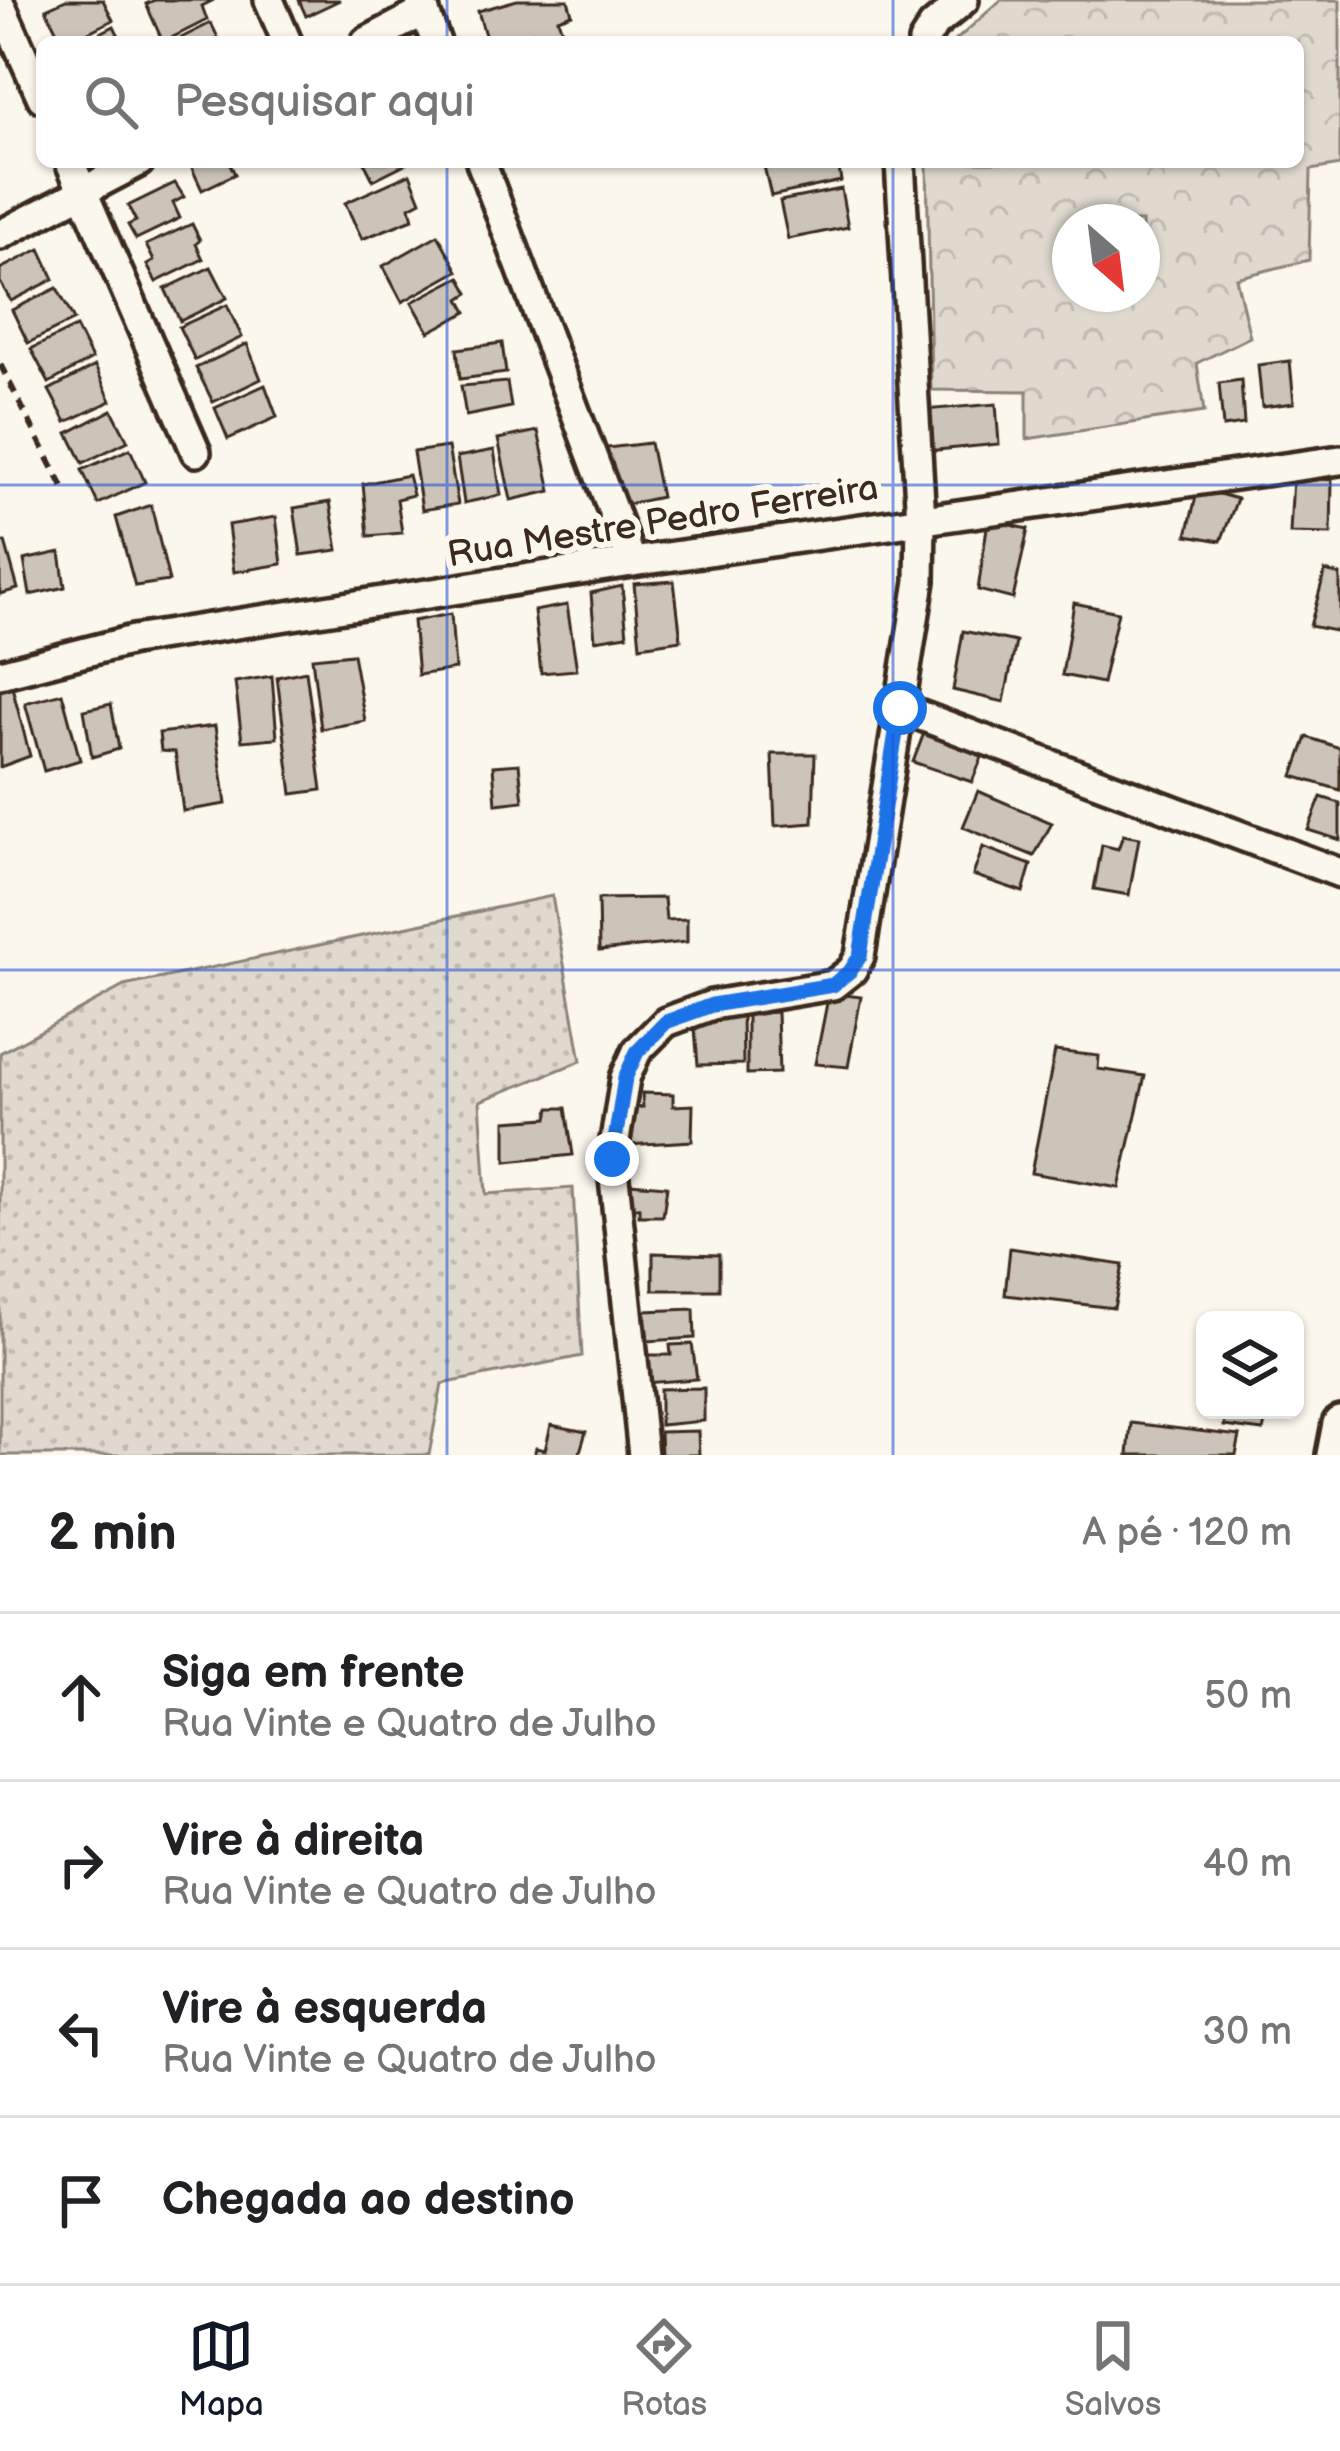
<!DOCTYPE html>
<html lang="pt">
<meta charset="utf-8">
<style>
body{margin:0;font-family:"Balsamiq Sans",sans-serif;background:#f2f2f2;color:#202124}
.controls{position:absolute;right:36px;bottom:36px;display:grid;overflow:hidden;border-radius:18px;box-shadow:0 3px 9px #0004}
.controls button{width:108px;height:108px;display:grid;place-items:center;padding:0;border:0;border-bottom:3px solid #e0e0e0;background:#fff;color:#202124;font:60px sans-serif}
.compass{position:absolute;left:1052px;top:204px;width:108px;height:108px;border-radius:50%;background:#fff;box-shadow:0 3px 9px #0004;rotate:152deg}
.stop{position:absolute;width:36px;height:36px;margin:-27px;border:9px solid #1a73e8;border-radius:50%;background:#fff}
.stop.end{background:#1a73e8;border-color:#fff;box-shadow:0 3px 12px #0008}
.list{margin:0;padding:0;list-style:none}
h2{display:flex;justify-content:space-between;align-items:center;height:156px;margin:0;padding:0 48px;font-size:51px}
h2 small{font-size:39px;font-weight:400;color:#757577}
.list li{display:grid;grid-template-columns:78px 1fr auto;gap:36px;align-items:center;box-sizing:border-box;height:168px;padding:0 48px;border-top:3px solid #e0e0e0}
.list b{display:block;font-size:45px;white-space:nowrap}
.list p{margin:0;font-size:39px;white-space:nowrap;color:#757577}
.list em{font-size:39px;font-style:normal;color:#757577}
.icon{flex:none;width:66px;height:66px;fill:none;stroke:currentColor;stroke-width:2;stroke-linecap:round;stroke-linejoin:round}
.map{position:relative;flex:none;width:1340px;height:1455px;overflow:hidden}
.search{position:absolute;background:#fff;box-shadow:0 3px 9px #0004;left:36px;right:36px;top:36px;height:132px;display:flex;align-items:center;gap:30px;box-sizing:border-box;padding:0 42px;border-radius:18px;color:#757577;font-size:45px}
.sheet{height:828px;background:#fff}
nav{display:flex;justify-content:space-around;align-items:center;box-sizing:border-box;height:168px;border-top:3px solid #e0e0e0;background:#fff;font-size:33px;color:#757577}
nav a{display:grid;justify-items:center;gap:6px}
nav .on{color:#111827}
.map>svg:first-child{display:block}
.grass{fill:url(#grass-dots);stroke:#8d8276;stroke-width:3}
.forest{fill:url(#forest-crowns);stroke:#8d8276;stroke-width:3;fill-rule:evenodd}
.building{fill:#ccc4b9;stroke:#3b2a1e;stroke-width:3}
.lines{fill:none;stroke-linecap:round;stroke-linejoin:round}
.minor-casing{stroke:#3b2a1e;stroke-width:36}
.tertiary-casing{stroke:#3b2a1e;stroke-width:42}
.path{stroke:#3b2a1e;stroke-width:6;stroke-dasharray:12 9;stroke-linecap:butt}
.minor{stroke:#fbf7ec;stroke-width:27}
.tertiary{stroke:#fbf7ec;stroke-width:33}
.route{stroke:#1a73e8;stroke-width:15}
.grid{fill:none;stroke:#1d4ed8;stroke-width:3;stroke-opacity:0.55}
.labels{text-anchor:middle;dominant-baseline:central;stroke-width:12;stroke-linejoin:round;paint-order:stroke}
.street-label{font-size:36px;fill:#3b2a1e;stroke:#fbf7ec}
</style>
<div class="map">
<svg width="1340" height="1455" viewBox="0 0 1340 1455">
<defs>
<pattern id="grass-dots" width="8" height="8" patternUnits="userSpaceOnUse" patternTransform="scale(3)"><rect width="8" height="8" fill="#dfd9ce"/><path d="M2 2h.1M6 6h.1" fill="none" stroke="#c0bab0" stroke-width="1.8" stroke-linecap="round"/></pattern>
<pattern id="forest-crowns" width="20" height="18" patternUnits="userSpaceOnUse" patternTransform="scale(3)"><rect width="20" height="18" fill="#dfd9ce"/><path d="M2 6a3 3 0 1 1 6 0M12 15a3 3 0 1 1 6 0" fill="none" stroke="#c0bab0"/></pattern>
</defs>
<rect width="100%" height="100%" fill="#fbf7ec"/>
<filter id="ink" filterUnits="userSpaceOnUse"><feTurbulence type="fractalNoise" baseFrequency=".00833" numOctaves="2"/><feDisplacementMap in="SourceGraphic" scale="24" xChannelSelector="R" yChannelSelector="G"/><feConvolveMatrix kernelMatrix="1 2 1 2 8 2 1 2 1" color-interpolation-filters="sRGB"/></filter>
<g filter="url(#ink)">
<polygon class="grass" points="552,896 581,1061 480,1101 486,1194 573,1188 582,1356 442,1384 429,1455 0,1455 0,1053 124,986"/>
<path class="forest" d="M1001 0H1340V165L1311 170 1309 260 1236 278 1250 337 1197 363 1204 412 1027 439V391L931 390 927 162H1298V42H954ZM1070 222H1142V294H1070Z"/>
<g class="building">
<polygon points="66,0 103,0 113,20 68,42 62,42 46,9"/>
<polygon points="155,0 214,0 202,6 207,20 163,42 146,4"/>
<polygon points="299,0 340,0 306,16"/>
<polygon points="517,0 568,0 572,14 558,19 566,42 536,42 533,32 497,42 487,42 478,11"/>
<polygon points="211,23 220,42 173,42"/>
<polygon points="114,26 122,42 83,42"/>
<polygon points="189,162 229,162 235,174 202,190"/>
<polygon points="364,162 409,162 373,180"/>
<polygon points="763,162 838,162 841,181 771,196"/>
<polygon points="410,174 421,201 410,207 413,219 362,239 345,203"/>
<polygon points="175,183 184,197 173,203 180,218 136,239 128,225 136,221 128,206"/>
<polygon points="841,189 848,227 788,239 780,201"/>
<polygon points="192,224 200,240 196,244 203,259 156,282 147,265 154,261 146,245"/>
<polygon points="438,235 458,271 402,302 383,266"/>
<polygon points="40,249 54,279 11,301 0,282 0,269"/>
<polygon points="211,267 227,298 180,321 165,289"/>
<polygon points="460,277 469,293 460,299 467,312 429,332 412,302"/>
<polygon points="57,288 74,320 28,343 12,310"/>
<polygon points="227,305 242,337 195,360 179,327"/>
<polygon points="76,327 92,359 49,383 31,349"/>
<polygon points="502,343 506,373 460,379 457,349"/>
<polygon points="247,344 261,379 213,402 196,368"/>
<polygon points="1290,361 1294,403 1262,407 1258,365"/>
<polygon points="95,366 111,401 66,422 49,390"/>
<polygon points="1241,380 1244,424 1223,427 1219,383"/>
<polygon points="507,382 511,407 466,416 461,386"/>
<polygon points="265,385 277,417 228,439 215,408"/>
<polygon points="996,404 999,444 926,451 922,410"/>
<polygon points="112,410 128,441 83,463 68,433"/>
<polygon points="538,431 551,491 511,500 498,439"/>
<polygon points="650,443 661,497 619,506 607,448"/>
<polygon points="448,447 458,504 422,510 413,452"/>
<polygon points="130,449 145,482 98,504 82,470"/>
<polygon points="494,450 501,495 464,503 457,457"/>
<polygon points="408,475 413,495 397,499 402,533 368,536 363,484"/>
<polygon points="1293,477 1332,480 1331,534 1290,533"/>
<polygon points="1198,488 1237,499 1221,541 1187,535"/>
<polygon points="330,502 338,550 301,555 294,508"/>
<polygon points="151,505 169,581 135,586 116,517"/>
<polygon points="276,517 282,564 234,572 228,525"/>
<polygon points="988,520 1028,529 1013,599 978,590"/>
<polygon points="5,542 18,589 0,594 0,543"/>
<polygon points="60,552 65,587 30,595 24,560"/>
<polygon points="1325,571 1340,575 1340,632 1310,626"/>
<polygon points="674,581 681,640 640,646 634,584"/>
<polygon points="622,586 627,635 595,640 591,593"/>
<polygon points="1074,603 1118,612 1102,683 1062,675"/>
<polygon points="567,605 577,670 541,673 534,611"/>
<polygon points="451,614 455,669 418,675 413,621"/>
<polygon points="963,631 1016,642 1004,702 953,690"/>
<polygon points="353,654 365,721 321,729 312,658"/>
<polygon points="306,671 322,790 292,794 277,677"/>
<polygon points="272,676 277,738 242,741 235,682"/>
<polygon points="11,683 30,756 0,767 0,685"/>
<polygon points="62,693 80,760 44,771 25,703"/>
<polygon points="111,704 119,749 92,757 84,710"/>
<polygon points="927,725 986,747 972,782 913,762"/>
<polygon points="215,726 226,804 183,811 175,752 161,751 159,733"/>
<polygon points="1307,737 1340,748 1340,790 1293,776"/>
<polygon points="772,754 815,754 813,823 775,826"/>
<polygon points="519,764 523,801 496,804 493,766"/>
<polygon points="978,791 1052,823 1034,856 963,827"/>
<polygon points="1321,797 1340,803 1340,840 1308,830"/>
<polygon points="1123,835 1139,838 1129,895 1094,889 1102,845 1118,849"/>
<polygon points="983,847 1031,865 1023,892 973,875"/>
<polygon points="664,898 666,920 687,919 687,942 599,951 598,899"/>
<polygon points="829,993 861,997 848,1067 815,1064"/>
<polygon points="777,1012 779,1073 747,1074 747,1014"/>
<polygon points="742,1016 743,1064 698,1065 694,1018"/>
<polygon points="1055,1051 1099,1056 1098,1069 1145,1076 1119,1188 1031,1173"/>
<polygon points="642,1093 673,1094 673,1106 693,1105 692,1141 628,1145 627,1108 643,1107"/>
<polygon points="550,1108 566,1108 573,1155 506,1162 506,1121 548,1118"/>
<polygon points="630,1183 667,1186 663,1216 639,1216 639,1208 627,1207"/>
<polygon points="1010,1248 1123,1265 1114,1308 1005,1295"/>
<polygon points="653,1253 719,1255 719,1290 653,1290"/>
<polygon points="694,1309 695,1338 648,1341 645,1311"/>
<polygon points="692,1344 697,1379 645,1383 644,1355 671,1355 670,1345"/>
<polygon points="704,1388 704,1421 660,1425 660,1389"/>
<polygon points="1226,1410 1268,1410 1263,1431 1224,1426"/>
<polygon points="1131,1423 1240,1436 1236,1455 1128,1455"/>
<polygon points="551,1425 586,1432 579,1455 534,1455 536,1448 545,1450"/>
<polygon points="698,1431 699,1455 661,1455 660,1432"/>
</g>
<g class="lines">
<defs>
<g id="minor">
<polyline points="269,0 287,42"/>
<polyline points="420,0 436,42"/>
<polyline points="0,4 42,98"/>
<polyline points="366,42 425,11"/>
<polyline points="923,42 933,26 964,0"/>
<polyline points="70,162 196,452"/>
<polyline points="481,162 632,562"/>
<polyline points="0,235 139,162"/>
<polyline points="0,674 133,640 632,562 1340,460"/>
<polyline points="900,708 1340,873"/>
<polyline points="643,1455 612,1159 625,1078 637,1051 666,1022 712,1005 833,985 852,970 860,956 920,581 921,520 900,162"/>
</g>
<polyline id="tertiary" points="1334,1455 1340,1424"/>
</defs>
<use href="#minor" class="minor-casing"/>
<use href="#tertiary" class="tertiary-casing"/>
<polyline class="path" points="0,364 65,491"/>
<use href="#minor" class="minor"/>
<use href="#tertiary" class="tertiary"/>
</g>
</g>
<g class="lines" filter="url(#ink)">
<polyline class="route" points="612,1159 625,1078 637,1052 666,1022 712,1005 833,985 851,970 860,956 900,708"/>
</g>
<path class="grid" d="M447 0V42M893 0V42M447 162V1455M893 162V1455M0 485H1340M0 970H1340"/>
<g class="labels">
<g class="street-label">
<text transform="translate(663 522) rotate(-9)">Rua Mestre Pedro Ferreira</text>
</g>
</g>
</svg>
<div class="controls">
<button><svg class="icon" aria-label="layers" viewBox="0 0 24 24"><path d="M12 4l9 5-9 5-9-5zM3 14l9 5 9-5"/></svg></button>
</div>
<svg class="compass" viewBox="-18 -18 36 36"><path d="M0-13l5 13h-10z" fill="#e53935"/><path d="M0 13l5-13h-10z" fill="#757577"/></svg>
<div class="stop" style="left:900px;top:708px"></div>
<div class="stop end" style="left:612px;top:1159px"></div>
<div class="search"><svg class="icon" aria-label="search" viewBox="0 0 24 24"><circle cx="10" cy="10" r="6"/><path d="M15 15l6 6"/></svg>Pesquisar aqui</div>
</div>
<section class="sheet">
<h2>2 min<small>A pé · 120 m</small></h2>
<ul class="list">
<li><svg class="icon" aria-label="ahead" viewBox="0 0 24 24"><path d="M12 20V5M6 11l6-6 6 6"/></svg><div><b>Siga em frente</b><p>Rua Vinte e Quatro de Julho</p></div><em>50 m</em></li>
<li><svg class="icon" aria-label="right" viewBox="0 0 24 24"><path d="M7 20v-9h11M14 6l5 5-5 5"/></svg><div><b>Vire à direita</b><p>Rua Vinte e Quatro de Julho</p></div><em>40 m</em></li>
<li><svg class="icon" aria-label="left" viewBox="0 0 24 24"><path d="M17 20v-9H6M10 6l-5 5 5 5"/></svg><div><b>Vire à esquerda</b><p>Rua Vinte e Quatro de Julho</p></div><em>30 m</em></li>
<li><svg class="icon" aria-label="arrive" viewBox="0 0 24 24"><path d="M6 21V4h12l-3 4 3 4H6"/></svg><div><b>Chegada ao destino</b></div></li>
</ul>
</section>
<nav>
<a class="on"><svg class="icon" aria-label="map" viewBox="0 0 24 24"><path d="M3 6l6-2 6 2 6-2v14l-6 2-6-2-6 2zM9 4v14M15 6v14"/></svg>Mapa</a>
<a><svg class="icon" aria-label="directions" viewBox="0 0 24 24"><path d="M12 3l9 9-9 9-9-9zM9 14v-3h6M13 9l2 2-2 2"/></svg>Rotas</a>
<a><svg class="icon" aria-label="saved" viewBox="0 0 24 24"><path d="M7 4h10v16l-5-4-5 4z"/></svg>Salvos</a>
</nav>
